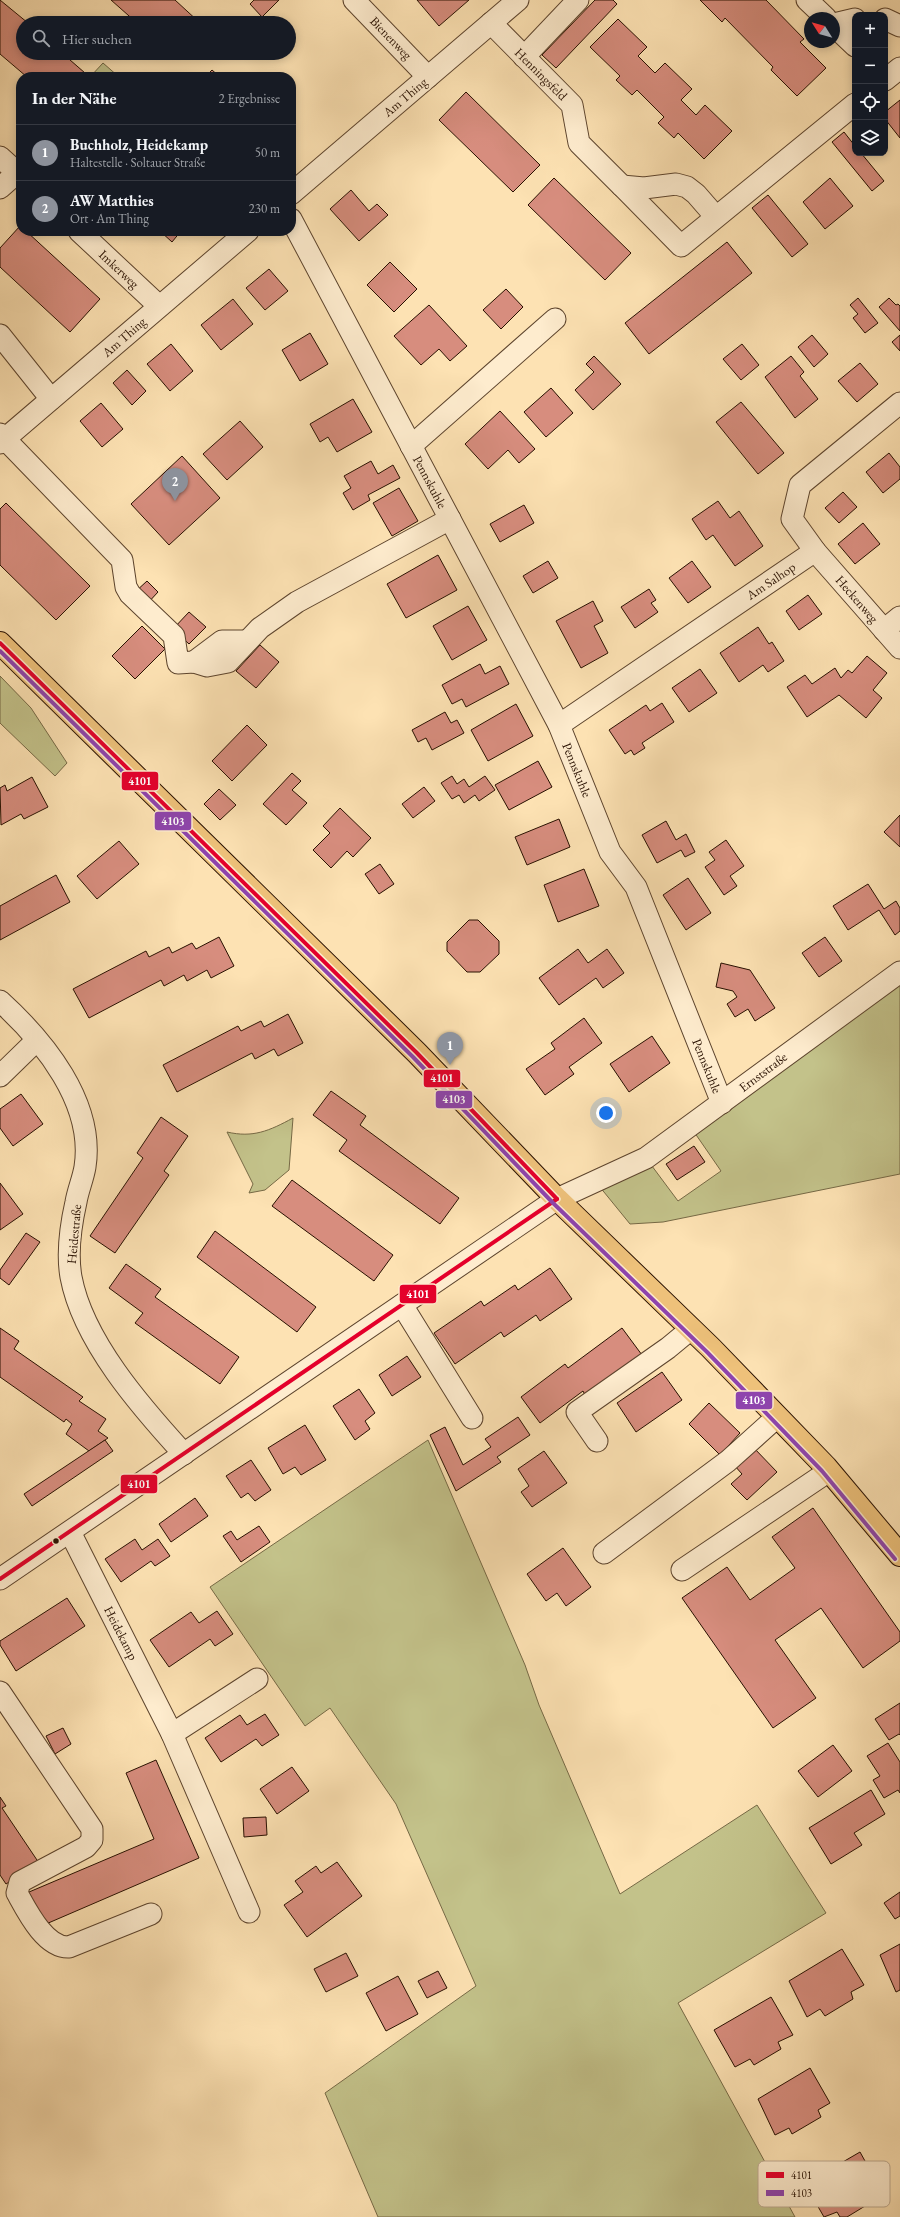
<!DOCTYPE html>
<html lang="de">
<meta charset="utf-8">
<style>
body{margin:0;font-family:"EB Garamond",serif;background:#242831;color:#f1f3f6}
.controls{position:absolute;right:12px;top:12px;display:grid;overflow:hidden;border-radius:8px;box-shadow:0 2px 10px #0003}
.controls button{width:36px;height:36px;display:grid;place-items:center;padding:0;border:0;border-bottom:1px solid #363941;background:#171b24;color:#f1f3f6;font:20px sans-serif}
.compass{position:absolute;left:804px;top:12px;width:36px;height:36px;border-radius:50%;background:#171b24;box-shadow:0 2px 10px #0003;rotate:307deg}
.you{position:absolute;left:606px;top:1113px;width:14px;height:14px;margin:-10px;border:3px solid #fff;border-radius:50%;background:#1a73e8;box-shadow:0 0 0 6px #1a73e833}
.badge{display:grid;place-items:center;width:26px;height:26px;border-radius:50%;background:#8c9099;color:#fff;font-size:13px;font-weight:700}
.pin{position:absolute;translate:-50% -33px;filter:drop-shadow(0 1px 2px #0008)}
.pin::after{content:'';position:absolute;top:21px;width:14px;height:12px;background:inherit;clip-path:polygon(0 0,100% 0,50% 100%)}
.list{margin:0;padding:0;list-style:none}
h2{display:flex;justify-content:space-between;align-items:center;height:52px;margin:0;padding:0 16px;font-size:17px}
h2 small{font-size:13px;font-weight:400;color:#9ea1a6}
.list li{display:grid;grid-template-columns:26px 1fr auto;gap:12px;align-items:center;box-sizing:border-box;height:56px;padding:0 16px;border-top:1px solid #363941}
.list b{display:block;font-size:15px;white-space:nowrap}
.list p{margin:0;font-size:13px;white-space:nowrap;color:#9ea1a6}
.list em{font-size:13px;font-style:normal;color:#9ea1a6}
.icon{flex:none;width:22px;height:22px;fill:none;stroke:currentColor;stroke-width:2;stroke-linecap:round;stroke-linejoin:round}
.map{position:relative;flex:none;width:900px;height:2217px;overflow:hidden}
.search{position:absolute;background:#171b24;box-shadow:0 2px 10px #0003;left:16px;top:16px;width:280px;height:44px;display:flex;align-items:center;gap:10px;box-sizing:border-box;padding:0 14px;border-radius:22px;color:#9ea1a6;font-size:15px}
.panel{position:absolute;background:#171b24;box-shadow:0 2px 10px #0003;left:16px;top:72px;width:280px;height:164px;border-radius:16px}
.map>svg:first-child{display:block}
.green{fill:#c3c28a;stroke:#766945}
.building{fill:#d78d7e;stroke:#281000}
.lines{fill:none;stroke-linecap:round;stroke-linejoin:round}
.minor-casing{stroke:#5d442d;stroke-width:23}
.major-casing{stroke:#281000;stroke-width:24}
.minor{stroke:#feecce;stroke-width:21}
.major{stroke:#eec17a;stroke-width:22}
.bus-1-casing{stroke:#feecce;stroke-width:7}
.bus-2-casing{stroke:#feecce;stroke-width:7}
.bus-1{stroke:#e4002b;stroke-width:4}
.bus-2{stroke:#8e44ad;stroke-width:4}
.bus-dot{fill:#281000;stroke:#feecce;stroke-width:1.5}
.labels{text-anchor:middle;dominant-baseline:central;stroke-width:4;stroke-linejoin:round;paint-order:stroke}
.street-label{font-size:13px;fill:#281000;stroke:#feecce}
.key{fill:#feecce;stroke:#beaa90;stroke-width:1}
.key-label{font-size:11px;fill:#281000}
.line-badge{stroke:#feecce;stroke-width:1.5}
.badge-label{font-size:11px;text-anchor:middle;font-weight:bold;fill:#fff}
</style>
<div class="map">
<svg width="900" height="2217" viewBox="0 0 900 2217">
<rect width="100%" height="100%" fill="#fde2b3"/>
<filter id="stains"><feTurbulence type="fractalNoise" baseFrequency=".005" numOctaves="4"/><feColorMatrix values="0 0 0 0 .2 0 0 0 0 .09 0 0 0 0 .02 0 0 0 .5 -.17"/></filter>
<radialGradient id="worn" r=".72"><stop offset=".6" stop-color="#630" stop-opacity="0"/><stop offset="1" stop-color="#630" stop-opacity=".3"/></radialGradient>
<g class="green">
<polygon points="103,63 119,77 90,77"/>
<polygon points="0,676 31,708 67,763 55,776 0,723"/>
<polygon points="900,972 900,1174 663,1222 630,1224 595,1181 646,1158 678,1201 721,1171 690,1126"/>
<path d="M293 1118 289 1170 265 1190 249 1193 253 1184 227 1132C253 1138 269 1131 293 1118Z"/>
<polygon points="428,1440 525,1665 539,1705 620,1894 757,1805 826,1913 678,2003 795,2217 378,2217 325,2093 476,1986 396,1804 330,1708 305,1726 210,1587"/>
</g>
<g class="building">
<polygon points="0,0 28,23 23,23 23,53 62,53 85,73 81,77 27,77 0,54"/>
<polygon points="111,0 175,0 200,23 137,23"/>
<polygon points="254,0 279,0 262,17 250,4"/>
<polygon points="417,0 469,0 439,26"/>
<polygon points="595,0 613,0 617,4 556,68 542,55"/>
<polygon points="700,0 766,0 804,39 800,42 826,68 797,96 771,70 773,67 725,18 722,22"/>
<polygon points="618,19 647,47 638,56 655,73 665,63 692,89 681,100 696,115 705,105 732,131 704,159 678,133 674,138 658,123 664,117 637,90 632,95 616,80 620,76 590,47"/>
<polygon points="170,53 183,53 177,60"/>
<polygon points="212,70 220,77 205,77"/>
<polygon points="466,92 540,165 513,192 439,120"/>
<polygon points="900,100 900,138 885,119 885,112"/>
<polygon points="844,132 855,146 855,153 861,153 884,181 872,191 832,142"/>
<polygon points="554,178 631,253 605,280 528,205"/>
<polygon points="830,178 853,206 825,229 803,202"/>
<polygon points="351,190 369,211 377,204 388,215 359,241 330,209"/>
<polygon points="768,195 808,244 792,257 752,208"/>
<polygon points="20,226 21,231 26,231 100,299 70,332 0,267 0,248"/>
<polygon points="160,231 181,231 172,242"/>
<polygon points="727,242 752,273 649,354 625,323"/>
<polygon points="390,262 417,289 394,312 367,285"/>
<polygon points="269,269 288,291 265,310 246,288"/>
<polygon points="506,289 523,307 501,329 483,310"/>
<polygon points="858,298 878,323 865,333 853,318 858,314 850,305"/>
<polygon points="889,298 896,305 898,304 900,306 900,331 879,307"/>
<polygon points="233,299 253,324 221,350 201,325"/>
<polygon points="429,305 467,346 450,361 439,349 421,365 394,336"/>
<polygon points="310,333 328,364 300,381 282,350"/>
<polygon points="812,335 828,354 814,367 798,347"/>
<polygon points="900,335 900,351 892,342"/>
<polygon points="171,344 193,371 170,391 147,364"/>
<polygon points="742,344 759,365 741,380 723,359"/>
<polygon points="594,356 621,384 593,410 575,390 594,372 586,364"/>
<polygon points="791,356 804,372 800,376 818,399 795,418 765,377"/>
<polygon points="860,363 878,384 857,402 838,381"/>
<polygon points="127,370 146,391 132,405 113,383"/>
<polygon points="551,388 573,413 546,437 524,412"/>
<polygon points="353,399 372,432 337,452 328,437 320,442 310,424"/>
<polygon points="741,402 784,453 758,474 716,422"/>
<polygon points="101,403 123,429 102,447 80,421"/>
<polygon points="500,411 535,449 519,463 508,450 488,469 465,444"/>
<polygon points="240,421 263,447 227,480 203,454"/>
<polygon points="889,453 900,467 900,479 883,493 866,472"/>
<polygon points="182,456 220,498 169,545 131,504"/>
<polygon points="371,461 378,474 393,465 400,478 368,495 370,500 353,510 343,493 351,488 344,476"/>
<polygon points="399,488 418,521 392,536 373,503"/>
<polygon points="843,492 857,507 839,523 825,508"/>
<polygon points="718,501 730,518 739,511 763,546 735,566 713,535 706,540 692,519"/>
<polygon points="6,503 90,586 56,620 0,565 0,509"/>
<polygon points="524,505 534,523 500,542 490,524"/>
<polygon points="863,523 880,544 855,564 838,544"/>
<polygon points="438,555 457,590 406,618 387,584"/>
<polygon points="548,561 558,578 533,593 523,576"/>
<polygon points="692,561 711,587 688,603 669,578"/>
<polygon points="147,581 158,592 146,605 134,593"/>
<polygon points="649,589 656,600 651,603 658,612 635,628 621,607"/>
<polygon points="808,595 822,614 799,630 786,611"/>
<polygon points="593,601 603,621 594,626 608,653 581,668 556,621"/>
<polygon points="468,606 487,640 452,660 433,626"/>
<polygon points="189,612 206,627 189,644 173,629"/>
<polygon points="142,626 165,649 135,679 112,656"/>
<polygon points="758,627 769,644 772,642 784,661 768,672 763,665 739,682 720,653"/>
<polygon points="260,645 279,662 256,688 236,671"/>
<polygon points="867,656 887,673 873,690 882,698 866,718 839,695 807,717 787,687 805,675 812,684 835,668 841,678 848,670 852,673"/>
<polygon points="480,664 485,674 500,666 509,684 466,707 462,699 452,704 442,685"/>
<polygon points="700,669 717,693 689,712 672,688"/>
<polygon points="662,703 674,722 642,743 645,748 634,755 631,750 625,754 609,730 646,705 650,711"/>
<polygon points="516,704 533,736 488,761 471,730"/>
<polygon points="445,712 451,723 457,720 464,733 432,750 426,738 418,742 412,730"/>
<polygon points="247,725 267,745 232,781 212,761"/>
<polygon points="538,761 552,787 509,810 495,785"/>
<polygon points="292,773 301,781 292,790 307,803 286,825 263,804"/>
<polygon points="452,776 457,784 464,779 469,787 485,776 495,790 479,801 475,795 464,803 459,795 452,799 441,783"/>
<polygon points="32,777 48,807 24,819 21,814 1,825 0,788 5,785 7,791"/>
<polygon points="424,787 435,801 413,818 402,804"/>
<polygon points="219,789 236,805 220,820 204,804"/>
<polygon points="340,808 371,838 353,857 347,851 331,868 313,850 330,833 323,826"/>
<polygon points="900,815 900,847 884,832"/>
<polygon points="559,819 570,847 527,865 515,837"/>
<polygon points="666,821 676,840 686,834 695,852 685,857 681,850 657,863 642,835"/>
<polygon points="726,840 744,866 730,876 737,886 724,895 705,867 715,860 709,852"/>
<polygon points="119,841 139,864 97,899 77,876"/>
<polygon points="380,864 394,884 379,894 365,874"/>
<polygon points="584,869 599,906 558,922 544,885"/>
<polygon points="56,875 70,902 0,940 0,906"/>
<polygon points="688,878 711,913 686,930 663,895"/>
<polygon points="868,884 884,909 896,901 900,908 900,931 895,935 879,910 848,930 833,906"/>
<polygon points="469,920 478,920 499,941 499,954 480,972 467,972 447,951 447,942"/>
<polygon points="219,937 234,966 211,978 207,970 187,981 184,975 164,986 161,980 89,1018 73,989 146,951 149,957 169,947 172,953 192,943 196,949"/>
<polygon points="825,937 842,961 819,977 802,953"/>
<polygon points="578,949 588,963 607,949 624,973 603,988 596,978 559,1005 539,978"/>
<polygon points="721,963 750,970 775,1008 755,1021 748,1009 735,1017 727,1004 737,997 733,991 716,987"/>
<polygon points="288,1014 303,1043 278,1056 274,1049 255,1059 252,1053 177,1092 163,1065 238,1026 241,1031 261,1021 264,1027"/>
<polygon points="584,1018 602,1043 569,1067 574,1074 545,1095 526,1069 555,1049 551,1043"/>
<polygon points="652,1036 670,1063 629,1092 610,1064"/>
<polygon points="331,1091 366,1116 360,1125 459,1198 440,1224 339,1151 347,1140 313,1115"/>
<polygon points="21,1094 43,1124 13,1146 0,1128 0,1109"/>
<polygon points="161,1117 188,1136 164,1171 169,1175 115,1253 90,1236 143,1158 137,1153"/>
<polygon points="694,1146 705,1162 677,1180 666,1164"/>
<polygon points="292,1180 393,1255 374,1281 272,1206"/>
<polygon points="0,1183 23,1214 0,1230"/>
<polygon points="215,1231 316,1307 297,1332 197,1257"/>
<polygon points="26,1233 40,1242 9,1285 0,1278 0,1270"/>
<polygon points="126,1264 161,1289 155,1297 239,1357 220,1384 135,1323 143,1313 109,1288"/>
<polygon points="550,1268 572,1299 540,1321 536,1315 504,1337 501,1332 455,1364 434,1333 481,1301 484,1306 515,1285 518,1290"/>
<polygon points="0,1328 19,1341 14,1349 83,1397 79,1401 106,1419 98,1431 108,1438 89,1451 66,1434 72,1424 66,1419 64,1422 0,1377"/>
<polygon points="622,1328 642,1355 586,1397 583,1391 540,1423 521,1397 565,1364 568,1368"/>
<polygon points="407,1356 421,1377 392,1396 379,1375"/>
<polygon points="662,1372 682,1400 636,1432 617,1403"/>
<polygon points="359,1389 375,1413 365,1421 370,1429 355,1440 333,1406"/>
<polygon points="709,1403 740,1433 720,1455 689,1424"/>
<polygon points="518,1417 530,1435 497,1457 501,1462 456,1491 430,1435 445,1427 463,1465 491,1447 485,1439"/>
<polygon points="305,1425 326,1460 301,1475 295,1467 283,1474 268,1448"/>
<polygon points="105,1440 113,1451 32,1506 24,1494"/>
<polygon points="753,1447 777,1472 747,1500 731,1484 742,1474 734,1465"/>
<polygon points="544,1451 567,1483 532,1507 521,1492 529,1486 518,1469"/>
<polygon points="251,1460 271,1490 255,1501 248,1493 241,1498 226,1476"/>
<polygon points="195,1498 208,1516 171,1542 159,1524"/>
<polygon points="813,1508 900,1632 900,1641 863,1668 821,1608 775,1640 816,1698 773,1728 682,1598 727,1567 750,1600 795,1568 772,1537"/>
<polygon points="259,1526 270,1542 241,1562 223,1536 231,1531 237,1540"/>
<polygon points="135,1539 142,1550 158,1539 170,1556 155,1566 151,1561 121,1582 105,1559"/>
<polygon points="563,1548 591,1587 566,1606 557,1593 546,1601 527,1574"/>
<polygon points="67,1598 85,1626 16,1671 0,1645 0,1641"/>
<polygon points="217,1611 233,1634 215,1646 210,1639 169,1667 150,1640 191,1612 199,1623"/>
<polygon points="900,1703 900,1735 899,1734 889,1740 875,1719"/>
<polygon points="265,1714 279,1735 262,1746 256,1739 221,1762 205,1738 240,1715 247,1725"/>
<polygon points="63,1728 71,1744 55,1754 46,1736"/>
<polygon points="888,1743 900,1762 900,1793 898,1790 884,1798 873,1780 880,1776 867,1756"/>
<polygon points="833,1745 852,1771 818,1797 798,1771"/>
<polygon points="156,1760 199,1858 46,1924 22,1895 154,1839 126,1773"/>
<polygon points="292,1767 309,1791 277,1814 260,1789"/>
<polygon points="871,1790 885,1814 854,1833 862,1845 831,1864 809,1828"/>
<polygon points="0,1797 6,1806 2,1808 39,1863 6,1884 0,1875"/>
<polygon points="266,1817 267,1835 244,1837 243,1818"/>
<polygon points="337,1862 362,1896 307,1937 284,1905 303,1892 295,1881 316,1866 321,1873"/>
<polygon points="900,1892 900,1916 895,1919 884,1903"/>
<polygon points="900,1944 900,1990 896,1992 880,1955"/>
<polygon points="842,1949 864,1985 851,1992 853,1999 825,2016 820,2009 807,2017 789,1981"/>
<polygon points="346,1953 358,1976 326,1992 314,1969"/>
<polygon points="438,1971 447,1988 427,1998 418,1981"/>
<polygon points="398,1976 418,2014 386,2031 366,1993"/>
<polygon points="771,1997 793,2035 778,2042 781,2049 754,2065 750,2059 735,2067 714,2030"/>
<polygon points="810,2068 830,2103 818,2110 821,2117 792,2134 789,2128 775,2135 758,2099"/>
<polygon points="860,2152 880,2188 866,2195 870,2203 847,2217 840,2217 837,2212 824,2217 805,2184"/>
</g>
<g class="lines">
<defs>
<g id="minor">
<polyline points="354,0 428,77"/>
<polyline points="807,0 826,18"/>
<polyline points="885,19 900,26"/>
<polyline points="491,23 572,105 579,143 622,186"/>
<polyline points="834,24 855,19"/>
<polyline points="834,26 855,46"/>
<polyline points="524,57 578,0"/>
<polyline points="885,80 900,68"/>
<polyline points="0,157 21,176"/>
<polyline points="0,188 17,173"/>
<polyline points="291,194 518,0"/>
<polyline points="716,217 696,194 687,187 676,184 644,188 622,186 681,246 855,104"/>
<polyline points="291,219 559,725 610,852 636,887 722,1103"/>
<polyline points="79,231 159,306"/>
<polyline points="0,335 51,399"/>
<polyline points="0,434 122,560 126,587 130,594 174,636 178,663 194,662 207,666 228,662 260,628 297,602 450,519"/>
<polyline points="0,443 248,231"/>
<polyline points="411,446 555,319"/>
<polyline points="815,551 900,648"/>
<polyline points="884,630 900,617"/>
<polyline points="194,662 222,641 247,641"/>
<polyline points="559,725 815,551 792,519 800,485 900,403"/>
<path d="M0 1001C44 1041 95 1103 85 1167 83 1179 78 1190 76 1202 71 1224 67 1254 71 1277 83 1341 141 1407 184 1454"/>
<polyline points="0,1076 37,1040"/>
<polyline points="402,1305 472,1418"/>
<polyline points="597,1441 577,1412 668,1348 691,1329"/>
<polyline points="70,1532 172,1734 249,1912"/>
<polyline points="604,1553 728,1461 777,1417"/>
<polyline points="682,1570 829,1471"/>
<polyline points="0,1579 557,1199 646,1158 900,972"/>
<path d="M0 1692 92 1829V1840L86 1847 20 1882 17 1893C27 1911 45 1948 69 1947L151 1914"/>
<polyline points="172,1734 257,1679"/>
</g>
<polyline id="major" points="0,643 417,1053 557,1199 711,1348 826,1467 900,1555"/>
</defs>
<use href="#minor" class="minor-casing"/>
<use href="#major" class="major-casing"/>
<use href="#minor" class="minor"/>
<use href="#major" class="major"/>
<defs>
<g id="bus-1">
<polyline points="0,643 417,1053 557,1199"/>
<polyline points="0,1579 557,1199"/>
</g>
<polyline id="bus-2" points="0,651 413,1057 553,1203 707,1352 822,1471 895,1559"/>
</defs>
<use href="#bus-1" class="bus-1-casing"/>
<use href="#bus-2" class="bus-2-casing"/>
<use href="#bus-1" class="bus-1"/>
<use href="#bus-2" class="bus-2"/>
</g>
<circle class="bus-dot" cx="56" cy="1541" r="3.5"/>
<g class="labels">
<g class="street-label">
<text transform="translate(391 38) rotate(46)">Bienenweg</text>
<text transform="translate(541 74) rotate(45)">Henningsfeld</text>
<text transform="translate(405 97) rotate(-40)">Am Thing</text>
<text transform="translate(119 269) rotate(43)">Imkerweg</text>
<text transform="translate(124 337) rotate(-41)">Am Thing</text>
<text transform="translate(430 482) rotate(62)">Pennskuhle</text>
<text transform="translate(771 581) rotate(-34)">Am Salhop</text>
<text transform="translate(857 599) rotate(49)">Heckenweg</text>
<text transform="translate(577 770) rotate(68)">Pennskuhle</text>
<text transform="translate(707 1066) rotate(68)">Pennskuhle</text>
<text transform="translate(763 1072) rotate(-37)">Ernststraße</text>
<text transform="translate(74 1234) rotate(-85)">Heidestraße</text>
<text transform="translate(121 1633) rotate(63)">Heidekamp</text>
</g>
</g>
<rect x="758" y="2161" width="132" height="46" rx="6" class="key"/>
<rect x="766" y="2172" width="18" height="6" fill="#e4002b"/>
<rect x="766" y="2190" width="18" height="6" fill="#8e44ad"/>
<g class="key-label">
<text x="791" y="2179">4101</text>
<text x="791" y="2197">4103</text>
</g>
<g class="line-badge">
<rect x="121" y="771" width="38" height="20" rx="4" fill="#e4002b"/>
<rect x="154" y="811" width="38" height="20" rx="4" fill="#8e44ad"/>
<rect x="423" y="1069" width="38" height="19" rx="4" fill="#e4002b"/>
<rect x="435" y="1090" width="38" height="19" rx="4" fill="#8e44ad"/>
<rect x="399" y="1284" width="38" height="20" rx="4" fill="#e4002b"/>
<rect x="735" y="1391" width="38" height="19" rx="4" fill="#8e44ad"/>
<rect x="120" y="1474" width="38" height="20" rx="4" fill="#e4002b"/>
</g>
<g class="badge-label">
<text x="140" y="785">4101</text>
<text x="173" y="825">4103</text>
<text x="442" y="1082">4101</text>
<text x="454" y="1103">4103</text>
<text x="418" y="1298">4101</text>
<text x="754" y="1404">4103</text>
<text x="139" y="1488">4101</text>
</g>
<rect width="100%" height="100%" filter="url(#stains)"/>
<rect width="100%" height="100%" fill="url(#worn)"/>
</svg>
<div class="controls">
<button>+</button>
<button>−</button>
<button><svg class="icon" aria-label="locate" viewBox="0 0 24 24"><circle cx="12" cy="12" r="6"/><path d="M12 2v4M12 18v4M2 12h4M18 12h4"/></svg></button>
<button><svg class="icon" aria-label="layers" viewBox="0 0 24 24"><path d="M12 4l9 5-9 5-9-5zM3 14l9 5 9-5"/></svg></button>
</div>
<svg class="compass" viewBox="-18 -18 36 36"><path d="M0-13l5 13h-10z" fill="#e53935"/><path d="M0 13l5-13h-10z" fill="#9ea1a6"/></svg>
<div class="you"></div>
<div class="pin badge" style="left:450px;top:1065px">1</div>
<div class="pin badge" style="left:175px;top:501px">2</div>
<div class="search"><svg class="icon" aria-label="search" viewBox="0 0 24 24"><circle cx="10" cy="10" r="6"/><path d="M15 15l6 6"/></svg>Hier suchen</div>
<section class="panel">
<h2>In der Nähe<small>2 Ergebnisse</small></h2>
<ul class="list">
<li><span class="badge">1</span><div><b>Buchholz, Heidekamp</b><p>Haltestelle · Soltauer Straße</p></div><em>50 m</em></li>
<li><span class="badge">2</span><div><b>AW Matthies</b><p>Ort · Am Thing</p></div><em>230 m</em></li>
</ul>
</section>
</div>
